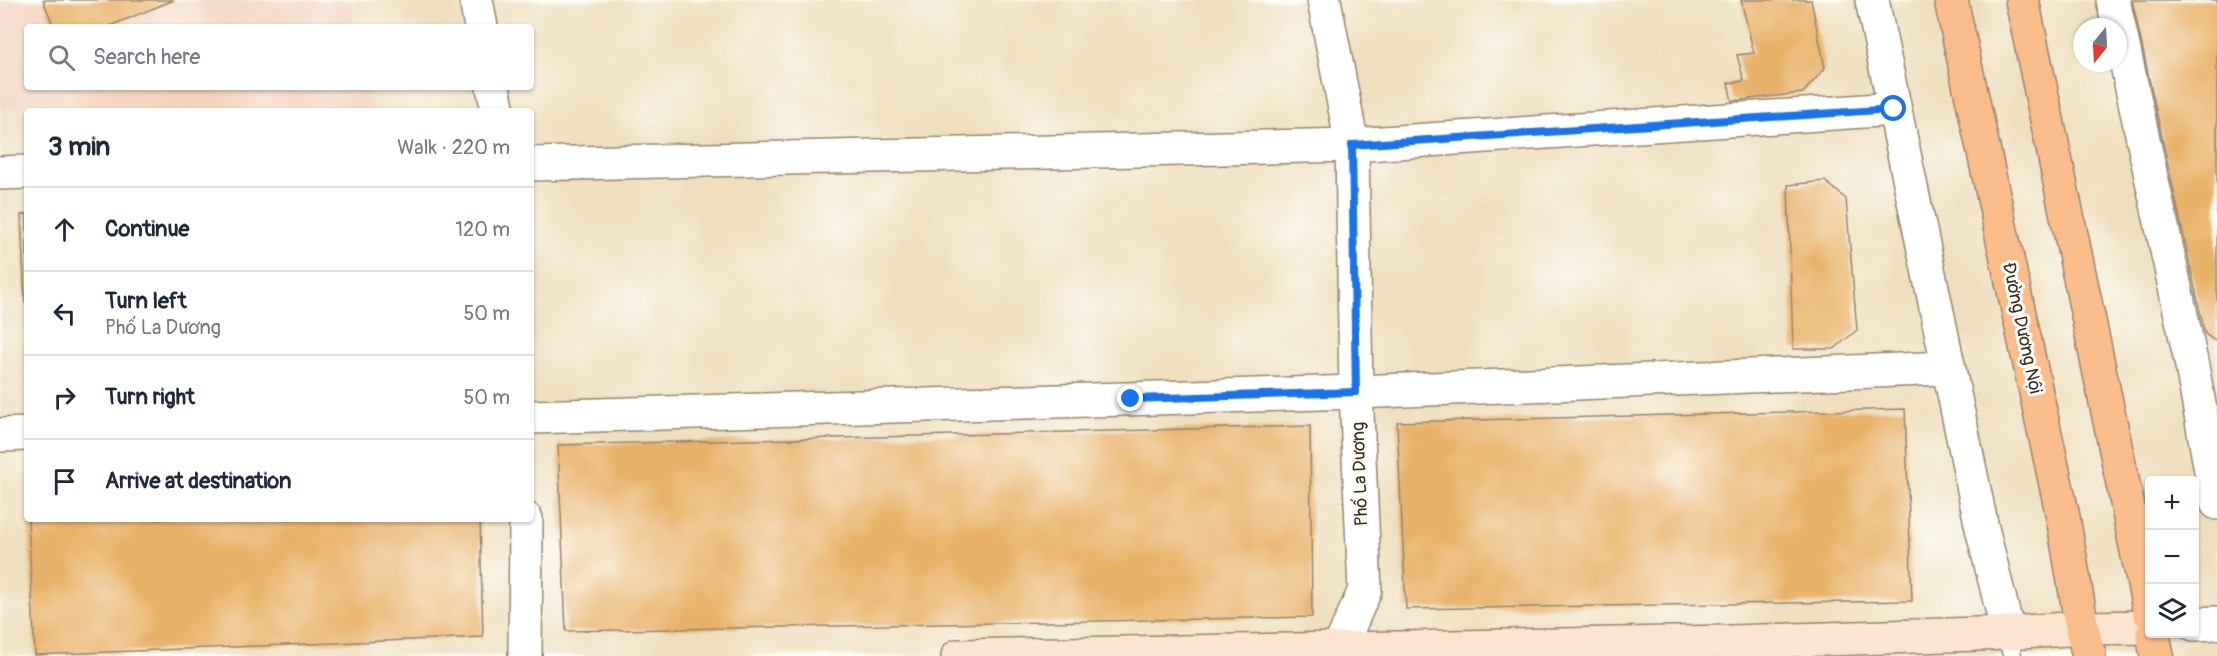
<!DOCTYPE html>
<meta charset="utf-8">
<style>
body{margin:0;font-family:Pangolin,sans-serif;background:#f2f2f3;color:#1f2937}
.controls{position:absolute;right:18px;bottom:18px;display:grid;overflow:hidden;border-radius:6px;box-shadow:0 2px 4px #0004}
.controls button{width:54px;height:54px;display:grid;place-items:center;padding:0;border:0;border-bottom:2px solid #e0e1e3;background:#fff;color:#1f2937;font:30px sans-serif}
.compass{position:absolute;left:2073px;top:18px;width:54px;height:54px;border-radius:50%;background:#fff;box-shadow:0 2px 4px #0004;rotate:198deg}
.stop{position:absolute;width:18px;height:18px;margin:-14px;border:4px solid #1a73e8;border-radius:50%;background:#fff}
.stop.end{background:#1a73e8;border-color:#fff;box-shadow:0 2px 6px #0008}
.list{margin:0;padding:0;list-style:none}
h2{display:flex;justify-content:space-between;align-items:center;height:78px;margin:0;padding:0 24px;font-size:26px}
h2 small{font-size:20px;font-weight:400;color:#747a83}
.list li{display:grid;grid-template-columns:39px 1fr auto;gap:18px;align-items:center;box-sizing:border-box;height:84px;padding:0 24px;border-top:2px solid #e0e1e3}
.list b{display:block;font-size:22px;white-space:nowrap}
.list p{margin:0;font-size:20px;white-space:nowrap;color:#747a83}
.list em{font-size:20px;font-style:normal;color:#747a83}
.icon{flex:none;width:33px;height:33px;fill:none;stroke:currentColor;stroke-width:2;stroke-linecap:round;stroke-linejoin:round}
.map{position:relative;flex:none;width:2217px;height:656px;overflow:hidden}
.search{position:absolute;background:#fff;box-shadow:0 2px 4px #0004;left:24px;top:24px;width:510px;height:66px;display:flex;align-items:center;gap:15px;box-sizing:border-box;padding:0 21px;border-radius:6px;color:#747a83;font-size:22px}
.panel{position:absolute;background:#fff;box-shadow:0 2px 4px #0004;left:24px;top:108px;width:510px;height:414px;border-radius:6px}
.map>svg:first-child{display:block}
.built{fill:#f3d4bf}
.building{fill:#e9b26b}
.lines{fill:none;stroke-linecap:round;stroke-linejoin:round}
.lane-casing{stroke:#95846e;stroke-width:21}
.street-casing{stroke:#95846e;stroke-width:36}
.secondary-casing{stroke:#95846e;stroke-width:36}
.primary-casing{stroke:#95846e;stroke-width:36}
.lane{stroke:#fff;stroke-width:18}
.street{stroke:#fff;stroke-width:33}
.secondary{stroke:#fde4d1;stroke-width:33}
.primary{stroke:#fabc8b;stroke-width:33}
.route{stroke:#1a73e8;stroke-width:8}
.labels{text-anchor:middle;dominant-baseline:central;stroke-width:6;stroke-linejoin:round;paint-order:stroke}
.street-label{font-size:18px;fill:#3b2a1e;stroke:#fdfcf7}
</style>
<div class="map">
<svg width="2217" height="656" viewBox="0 0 2217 656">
<rect width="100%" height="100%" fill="#fdfcf7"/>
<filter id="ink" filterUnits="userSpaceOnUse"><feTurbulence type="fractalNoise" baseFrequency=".0167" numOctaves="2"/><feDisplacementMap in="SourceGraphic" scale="12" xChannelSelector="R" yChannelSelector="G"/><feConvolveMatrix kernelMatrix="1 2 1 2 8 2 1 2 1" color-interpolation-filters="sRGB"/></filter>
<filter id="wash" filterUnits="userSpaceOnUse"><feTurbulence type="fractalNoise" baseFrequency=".008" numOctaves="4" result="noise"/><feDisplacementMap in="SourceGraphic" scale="24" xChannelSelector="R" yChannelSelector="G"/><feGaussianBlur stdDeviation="1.35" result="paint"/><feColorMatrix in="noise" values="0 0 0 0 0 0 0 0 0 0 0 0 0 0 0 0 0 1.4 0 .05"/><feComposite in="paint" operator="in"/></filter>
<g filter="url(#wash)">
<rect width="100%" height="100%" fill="#efdfbe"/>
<polygon class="built" points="0,0 350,0 355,27 27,27 27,87 367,87 371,111 27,111 27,136 25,136 14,106 0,112"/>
<g id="blocks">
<g class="building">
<polygon points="43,0 174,0 107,27 54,27"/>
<polygon points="1741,0 1811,0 1825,68 1803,93 1732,101 1728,83 1744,81 1737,55 1754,53"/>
<polygon points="2132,0 2217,0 2217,342 2205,334"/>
<polygon points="1825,181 1846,199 1857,330 1834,349 1793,349 1788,185"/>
<polygon points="27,214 27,302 25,302 21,215"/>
<polygon points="1905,409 1912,601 1406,609 1397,422"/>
<polygon points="1310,426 1312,617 566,631 558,445"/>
<polygon points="28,519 480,519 483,637 35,655"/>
</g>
</g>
</g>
<g filter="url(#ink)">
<use href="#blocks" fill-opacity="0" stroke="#95846e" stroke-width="1.5"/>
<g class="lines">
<defs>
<polyline id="lane" points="2008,633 2012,656"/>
<g id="street">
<polyline points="476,0 481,27"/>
<polyline points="1324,0 1352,145 1356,392 1365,590 1336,656"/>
<polyline points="1872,0 1982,528 2008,633"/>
<polyline points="2113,0 2192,366 2217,503"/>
<polyline points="493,87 498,111"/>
<polyline points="531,164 1352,145 1894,109"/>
<polyline points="0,173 27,172"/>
<polyline points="531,417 1356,392 1947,368"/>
<polyline points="0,435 27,434"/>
<polyline points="2194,624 2217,623"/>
<polyline points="525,656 526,519"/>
</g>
<polyline id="secondary" points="958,656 1730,642 2008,633 2082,628 2150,627"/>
<g id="primary">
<polyline points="1951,0 2063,517 2082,628 2089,656"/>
<polyline points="2022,0 2150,613"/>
<polyline points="2153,634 2157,656"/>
</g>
</defs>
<use href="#lane" class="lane-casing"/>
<use href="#street" class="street-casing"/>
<use href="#secondary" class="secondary-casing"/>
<use href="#primary" class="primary-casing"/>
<use href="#lane" class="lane"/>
<use href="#street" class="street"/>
<use href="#secondary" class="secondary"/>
<use href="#primary" class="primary"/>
</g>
</g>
<g class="lines" filter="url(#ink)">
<polyline class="route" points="1131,399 1356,392 1352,145 1894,109"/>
</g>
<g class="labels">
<g class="street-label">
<text transform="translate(2022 328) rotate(78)">Đường Dương Nội</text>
<text transform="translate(1360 474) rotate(-92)">Phố La Dương</text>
</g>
</g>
</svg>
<div class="controls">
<button>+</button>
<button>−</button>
<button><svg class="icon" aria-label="layers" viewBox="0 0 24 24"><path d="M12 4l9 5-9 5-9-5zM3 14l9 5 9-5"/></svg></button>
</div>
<svg class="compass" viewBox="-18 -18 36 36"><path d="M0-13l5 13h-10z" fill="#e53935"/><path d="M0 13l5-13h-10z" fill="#747a83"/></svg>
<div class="stop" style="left:1894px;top:109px"></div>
<div class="stop end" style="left:1131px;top:399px"></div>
<div class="search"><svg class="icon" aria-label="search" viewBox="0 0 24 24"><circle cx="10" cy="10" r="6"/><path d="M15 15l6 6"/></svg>Search here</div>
<section class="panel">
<h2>3 min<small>Walk · 220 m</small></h2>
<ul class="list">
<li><svg class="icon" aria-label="ahead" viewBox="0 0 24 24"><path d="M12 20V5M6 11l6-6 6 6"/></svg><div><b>Continue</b></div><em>120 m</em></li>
<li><svg class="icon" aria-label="left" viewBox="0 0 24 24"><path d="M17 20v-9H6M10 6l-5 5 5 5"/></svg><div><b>Turn left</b><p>Phố La Dương</p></div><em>50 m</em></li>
<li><svg class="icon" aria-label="right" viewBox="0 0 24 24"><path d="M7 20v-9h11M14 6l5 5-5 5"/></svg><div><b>Turn right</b></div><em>50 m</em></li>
<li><svg class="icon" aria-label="arrive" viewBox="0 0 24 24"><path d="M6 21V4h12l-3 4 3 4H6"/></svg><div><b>Arrive at destination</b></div></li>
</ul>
</section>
</div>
